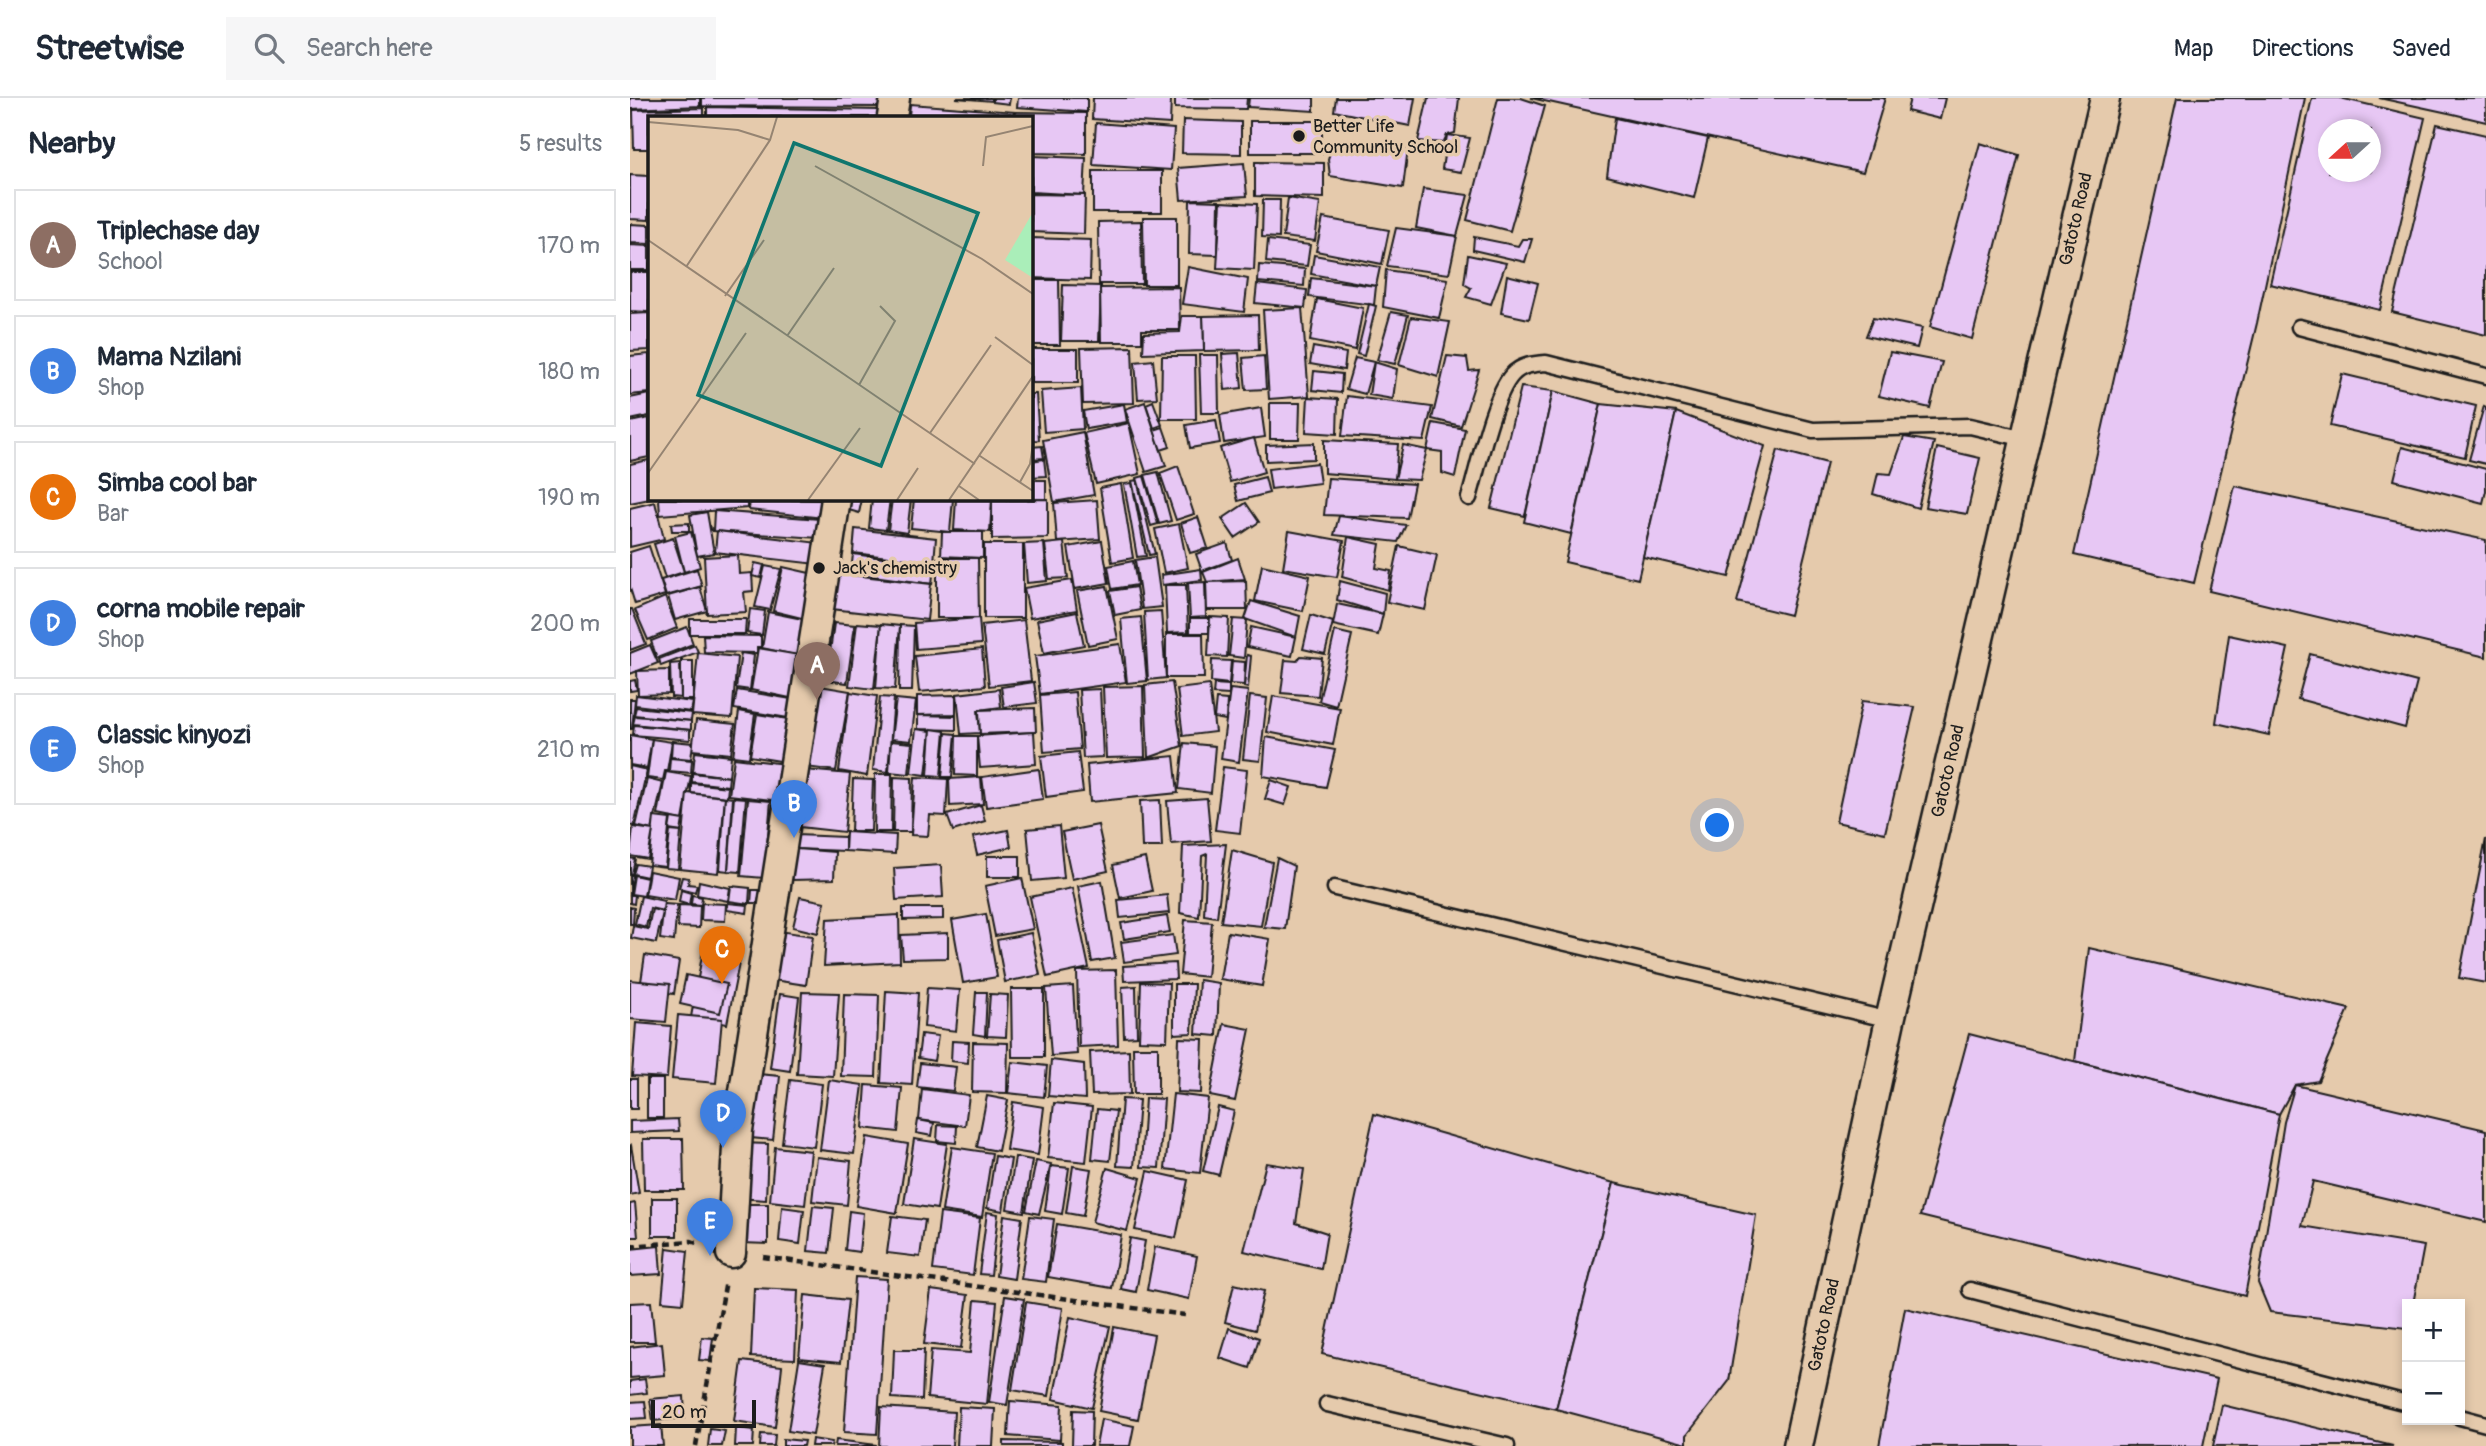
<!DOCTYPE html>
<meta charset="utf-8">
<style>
body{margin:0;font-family:Pangolin,sans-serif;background:#f6f6f7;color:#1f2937}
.controls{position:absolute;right:21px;bottom:21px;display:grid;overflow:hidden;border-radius:0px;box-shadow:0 4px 10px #0003}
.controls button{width:63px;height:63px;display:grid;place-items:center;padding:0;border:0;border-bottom:2px solid #e0e1e3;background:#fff;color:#1f2937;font:35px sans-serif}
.compass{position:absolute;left:1688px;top:21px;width:63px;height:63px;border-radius:50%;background:#fff;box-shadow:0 4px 10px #0003;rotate:249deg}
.scale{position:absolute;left:21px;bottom:18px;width:105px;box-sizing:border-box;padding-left:7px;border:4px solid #1c1c1c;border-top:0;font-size:19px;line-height:24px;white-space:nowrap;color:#1c1c1c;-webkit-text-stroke:5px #e5caac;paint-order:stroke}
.you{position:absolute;left:1088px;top:728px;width:24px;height:24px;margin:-18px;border:5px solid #fff;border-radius:50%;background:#1a73e8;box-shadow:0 0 0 10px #1a73e833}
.badge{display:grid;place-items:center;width:46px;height:46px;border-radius:50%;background:#111827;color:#fff;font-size:23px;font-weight:700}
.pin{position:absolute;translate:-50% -58px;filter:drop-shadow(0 2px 4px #0008)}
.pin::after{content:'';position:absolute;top:37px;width:24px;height:21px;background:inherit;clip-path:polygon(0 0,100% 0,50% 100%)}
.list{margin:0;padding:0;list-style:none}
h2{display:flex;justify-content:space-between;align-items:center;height:91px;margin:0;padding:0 28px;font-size:30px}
h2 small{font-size:23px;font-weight:400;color:#747a83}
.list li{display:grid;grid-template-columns:46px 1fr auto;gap:21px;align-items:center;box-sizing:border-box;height:112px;margin:0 14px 14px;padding:0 14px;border:2px solid #e0e1e3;border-radius:0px}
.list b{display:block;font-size:26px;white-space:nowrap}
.list p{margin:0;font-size:23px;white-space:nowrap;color:#747a83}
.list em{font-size:23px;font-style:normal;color:#747a83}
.icon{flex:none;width:38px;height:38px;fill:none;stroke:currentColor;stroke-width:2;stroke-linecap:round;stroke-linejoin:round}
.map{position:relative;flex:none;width:1856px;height:1348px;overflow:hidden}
header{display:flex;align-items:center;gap:42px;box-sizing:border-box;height:98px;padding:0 35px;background:#fff;border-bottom:2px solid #e0e1e3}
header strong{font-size:33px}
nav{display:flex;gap:38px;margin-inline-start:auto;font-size:24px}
.search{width:490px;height:63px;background:#f6f6f7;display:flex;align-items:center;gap:18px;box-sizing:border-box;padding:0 24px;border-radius:0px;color:#747a83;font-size:26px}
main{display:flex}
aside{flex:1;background:#fff}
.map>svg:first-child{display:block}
.building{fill:#e7c7f4;stroke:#1c1c1c;stroke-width:2;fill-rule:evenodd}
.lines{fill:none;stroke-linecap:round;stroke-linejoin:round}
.service-casing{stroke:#1c1c1c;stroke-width:19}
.minor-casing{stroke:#1c1c1c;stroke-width:33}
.path{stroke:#1c1c1c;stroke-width:4.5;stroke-dasharray:7 5;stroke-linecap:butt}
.service{stroke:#e5caac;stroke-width:14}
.minor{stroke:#e5caac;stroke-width:28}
.poi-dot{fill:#1c1c1c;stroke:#e5caac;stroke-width:2.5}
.labels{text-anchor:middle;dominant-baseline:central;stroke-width:7;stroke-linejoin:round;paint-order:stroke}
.poi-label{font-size:18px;fill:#1c1c1c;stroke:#e5caac;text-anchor:start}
.street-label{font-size:18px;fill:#1c1c1c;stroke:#e5caac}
.inset-road{fill:none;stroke:#958472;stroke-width:2}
.view{fill:#0f766e;fill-opacity:0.15;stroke:#0f766e;stroke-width:3.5}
.inset-edge{fill:none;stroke:#1c1c1c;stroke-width:3.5}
</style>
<header>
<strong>Streetwise</strong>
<div class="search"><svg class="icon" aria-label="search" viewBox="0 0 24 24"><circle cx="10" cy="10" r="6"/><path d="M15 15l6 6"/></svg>Search here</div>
<nav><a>Map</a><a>Directions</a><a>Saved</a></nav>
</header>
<main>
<aside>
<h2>Nearby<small>5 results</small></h2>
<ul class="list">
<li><span class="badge" style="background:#8d6e63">A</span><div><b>Triplechase day</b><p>School</p></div><em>170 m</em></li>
<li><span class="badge" style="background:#3f7fe0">B</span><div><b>Mama Nzilani</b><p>Shop</p></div><em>180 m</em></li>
<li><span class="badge" style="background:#e8710a">C</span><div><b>Simba cool bar</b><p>Bar</p></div><em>190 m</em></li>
<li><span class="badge" style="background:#3f7fe0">D</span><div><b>corna mobile repair</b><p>Shop</p></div><em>200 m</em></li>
<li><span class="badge" style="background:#3f7fe0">E</span><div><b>Classic kinyozi</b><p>Shop</p></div><em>210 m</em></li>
</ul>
</aside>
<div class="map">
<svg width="1856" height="1348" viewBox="0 0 1856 1348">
<rect width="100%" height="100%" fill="#e5caac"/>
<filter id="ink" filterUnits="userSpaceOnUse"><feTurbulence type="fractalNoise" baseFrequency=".0143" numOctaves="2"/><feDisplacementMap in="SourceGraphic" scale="14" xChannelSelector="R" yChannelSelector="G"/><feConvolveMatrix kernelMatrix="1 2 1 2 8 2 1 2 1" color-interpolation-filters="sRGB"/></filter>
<g filter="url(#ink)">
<g class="building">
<polygon points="0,0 70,0 70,8 0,11"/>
<polygon points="72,0 253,0 253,9 72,8"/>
<polygon points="326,0 362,0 362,3"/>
<polygon points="363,0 380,0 379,6 363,4"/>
<polygon points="388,0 457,0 457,14 387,9"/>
<polygon points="463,0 541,0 540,26 462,21"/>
<polygon points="545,0 617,0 616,11 545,10"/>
<polygon points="619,0 684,0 684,13 618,9"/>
<polygon points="706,0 785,0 780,28 704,13"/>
<polygon points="798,0 829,0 825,35 817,37 813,45 788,43"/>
<polygon points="868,0 891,0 915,8 880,133 837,122"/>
<polygon points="901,0 1255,0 1233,74"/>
<polygon points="1280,0 1315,0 1310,21 1277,13"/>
<polygon points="1547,0 1675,0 1627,225 1564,485 1444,457"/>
<path d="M1682 0H1710L1795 20 1750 212 1640 186ZM1699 32H1741V74H1699Z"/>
<polygon points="1749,0 1856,0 1856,24 1823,16"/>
<polygon points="280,6 384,14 383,19 279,19"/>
<polygon points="77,9 250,12 250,19 77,19"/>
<polygon points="74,10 74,19 19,19 19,51 4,51 3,12"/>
<polygon points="385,14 456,15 456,56 401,55 401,19 385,19"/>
<polygon points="985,20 1078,40 1064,100 977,78"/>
<polygon points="553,22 611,24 611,56 552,55"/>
<rect x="620" y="23" width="72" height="32"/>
<polygon points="466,25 544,31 541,72 463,67"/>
<polygon points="1807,26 1856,37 1856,237 1762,214"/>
<polygon points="817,37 840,40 831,74 812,71"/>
<polygon points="703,44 778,50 773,90 700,78 698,61"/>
<polygon points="1350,45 1389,57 1342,241 1300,229"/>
<polygon points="401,58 456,60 454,97 401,94"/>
<polygon points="625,64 694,65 694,100 625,98"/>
<polygon points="614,65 617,98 551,102 548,70"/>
<rect x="463" y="73" width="69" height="41"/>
<polygon points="0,77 19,78 19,122 0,121"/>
<polygon points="793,91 838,97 827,138 786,130"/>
<polygon points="401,96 455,97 454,136 401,134"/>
<polygon points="658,100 690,105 685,143 653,139"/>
<polygon points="560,102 589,103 588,157 559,156"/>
<polygon points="633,102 650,102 649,140 632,139"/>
<polygon points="591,104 627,106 624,172 587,170"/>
<polygon points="513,119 547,119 547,187 514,187"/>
<polygon points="693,120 759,132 752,166 686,153"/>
<polygon points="511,123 512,186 469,186 468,124"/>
<polygon points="0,126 19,127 19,146 0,145"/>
<polygon points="766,130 827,138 819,176 757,168"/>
<polygon points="844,139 888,148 892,141 902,141 895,164 843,152"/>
<polygon points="401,140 461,142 460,182 401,180"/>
<polygon points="638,142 680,147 677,168 636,164"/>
<polygon points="0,147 19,148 19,172 0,172"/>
<polygon points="684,157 750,169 746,188 681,176"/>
<polygon points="838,157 876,165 861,206 836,199 841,190 834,186"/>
<polygon points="629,167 675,171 674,188 628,184"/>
<polygon points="558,169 618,181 614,214 552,206"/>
<polygon points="756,172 818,181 809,220 753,209"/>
<polygon points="0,174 19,174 19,214 0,213"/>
<polygon points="877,177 908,185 899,221 871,215"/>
<polygon points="681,180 746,188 744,207 679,199"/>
<polygon points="401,182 429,182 430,247 401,247"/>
<polygon points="627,186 677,192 675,210 625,205"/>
<polygon points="433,187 471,188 469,243 431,243"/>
<polygon points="549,189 550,232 512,232 512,244 471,244 470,190"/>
<polygon points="687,201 733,210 725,252 680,243"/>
<polygon points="739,206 746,208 734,258 727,256"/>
<polygon points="672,210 679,298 639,301 633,212"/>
<polygon points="761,214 778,217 765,266 747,262"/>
<polygon points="19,215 19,252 0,253 0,216"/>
<polygon points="628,217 629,252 574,253 573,218"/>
<polygon points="552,218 573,218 574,253 513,255 514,235 550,234"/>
<polygon points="781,219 820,224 808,279 769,267"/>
<polygon points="1243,220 1292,230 1287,250 1236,238"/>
<polygon points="502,249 504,305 453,306 451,250"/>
<polygon points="683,249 716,255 714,272 680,266"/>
<rect x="401" y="251" width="47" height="34"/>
<polygon points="1260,254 1312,264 1300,310 1249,298"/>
<polygon points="609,255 612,290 595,292 592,256"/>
<polygon points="19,256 19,295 0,297 0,258"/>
<polygon points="569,257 588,257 589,315 571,315"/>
<polygon points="532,258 565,258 566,321 531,321"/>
<polygon points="634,258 636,291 616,292 613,260"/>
<polygon points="817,258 837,260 839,273 849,272 831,328 802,321"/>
<polygon points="725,260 744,264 735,296 716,291"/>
<polygon points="523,262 527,300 508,301 505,264"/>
<polygon points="744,264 767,271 763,301 739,297"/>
<polygon points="684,273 712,276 711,295 682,292"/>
<polygon points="1712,276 1846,308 1835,359 1700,328"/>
<polygon points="891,289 923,293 895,418 861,410"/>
<polygon points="451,290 453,331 414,334 411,293"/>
<polygon points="923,293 971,306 941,436 894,424"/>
<polygon points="19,296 19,318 0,322 0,300"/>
<polygon points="401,296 406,296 409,342 401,343"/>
<polygon points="717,298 802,309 794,343 712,338"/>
<polygon points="678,299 708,301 707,336 676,334"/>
<polygon points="523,303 532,327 524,330 516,306"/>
<polygon points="515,304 536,368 516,374 495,311"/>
<polygon points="640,305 670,305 669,341 640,341"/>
<polygon points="494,306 497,324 456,331 453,313"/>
<polygon points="971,306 1046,314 1008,481 935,464"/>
<polygon points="1854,308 1856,309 1856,366 1839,362"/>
<polygon points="631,310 635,339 594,345 590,317"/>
<polygon points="1046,314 1135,348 1099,479 1013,459"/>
<polygon points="19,320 19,359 0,363 0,324"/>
<polygon points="586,322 590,345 560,350 556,327"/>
<polygon points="499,325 510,376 466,386 454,335"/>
<polygon points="803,325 835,331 825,379 812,375 812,354 797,352"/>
<polygon points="533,329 540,349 531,352 524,332"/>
<polygon points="453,334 464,397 424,404 413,342"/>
<polygon points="1274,339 1304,344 1288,410 1243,396 1248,375 1261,376"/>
<polygon points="624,340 634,374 600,384 590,350"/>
<polygon points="694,342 768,346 765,381 694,375"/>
<polygon points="684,345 684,361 636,363 636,347"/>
<polygon points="773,347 797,352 789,382 765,381"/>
<polygon points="412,348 414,360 401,361 401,349"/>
<polygon points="1772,349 1856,371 1856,393 1853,405 1764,382"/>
<polygon points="1307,350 1350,360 1337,416 1295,409"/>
<polygon points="1148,352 1197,365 1160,517 1107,504"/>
<polygon points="414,361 416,378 401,379 401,363"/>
<polygon points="19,362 20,401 0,405 0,366"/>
<polygon points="687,365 690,385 641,391 638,371"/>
<polygon points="548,368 564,416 546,422 530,375"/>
<polygon points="528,374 541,423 529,426 515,377"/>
<polygon points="514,378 528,426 521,428 507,380"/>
<polygon points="635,379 639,395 608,403 604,387"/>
<polygon points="698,380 784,386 777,420 694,417"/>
<polygon points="401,382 416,382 416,401 366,401 401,401"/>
<polygon points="507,382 525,456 519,457 502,383"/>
<polygon points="502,385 516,458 507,459 494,386"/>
<polygon points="491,386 503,460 482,464 470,390"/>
<polygon points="1605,388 1856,442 1856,559 1579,493"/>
<polygon points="29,401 117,401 117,410 30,417"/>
<polygon points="120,401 195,402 194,420 119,412"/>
<polygon points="221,401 232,401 229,415 219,412"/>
<polygon points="242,401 260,401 256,432 239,430"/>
<polygon points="262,401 281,401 277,435 258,432"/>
<polygon points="284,401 323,401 320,434 281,430"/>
<polygon points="326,401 362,401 360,434 324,432"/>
<polygon points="418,401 418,440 362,441 362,402"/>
<polygon points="467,402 470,441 427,444 424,405"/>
<polygon points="25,404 34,441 0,449 0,410"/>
<polygon points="616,405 629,424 605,440 592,421"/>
<polygon points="84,413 190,421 189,440 83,433"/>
<polygon points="77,414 84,455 67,458 60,417"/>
<polygon points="709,418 776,427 768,444 704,437"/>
<polygon points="568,419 578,450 560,455 551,425"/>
<polygon points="59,425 59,433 42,433 41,426"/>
<polygon points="549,426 558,470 534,475 525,431"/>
<polygon points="225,431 306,440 304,464 223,455"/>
<polygon points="87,433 189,445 186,466 85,454"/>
<polygon points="659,433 714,443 707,479 653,470"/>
<polygon points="61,434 70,469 54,474 45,438"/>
<polygon points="312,434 353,434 353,460 311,458"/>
<polygon points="718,439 750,446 746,470 761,473 758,492 712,479"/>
<polygon points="43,440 54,474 35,480 24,446"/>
<polygon points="472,443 479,485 445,491 438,449"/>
<polygon points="434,444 438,480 419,481 415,446"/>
<polygon points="414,445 417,483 397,485 394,446"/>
<polygon points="597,445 602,462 572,473 566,456"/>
<rect x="354" y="446" width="39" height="74"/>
<polygon points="19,448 35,497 5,506 0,490 0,454"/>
<polygon points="769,448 807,457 795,512 757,504"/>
<polygon points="223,456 304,467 302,486 221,475"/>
<polygon points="108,457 109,476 122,475 123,493 114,494 116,514 77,516 74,459"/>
<polygon points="525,459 532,509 512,511 505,462"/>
<polygon points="307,460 348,460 349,520 307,520"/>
<polygon points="608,460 615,481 577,484 573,474"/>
<polygon points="503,463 507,487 482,491 478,468"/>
<polygon points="125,465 134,467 131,480 122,478"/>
<polygon points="632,467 680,478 673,513 625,503"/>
<polygon points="135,468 151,471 140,512 125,509"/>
<polygon points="153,469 193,478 184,523 143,513"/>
<polygon points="67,471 72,488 36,498 31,482"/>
<polygon points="571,471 572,482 532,487 531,477"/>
<polygon points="206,475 301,486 297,522 202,511"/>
<polygon points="442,482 447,512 400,520 394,490"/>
<polygon points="616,483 617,512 577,512 576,484"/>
<polygon points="710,483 755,495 753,516 707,502"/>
<polygon points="575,484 576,519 560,520 558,485"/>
<polygon points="535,487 556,487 558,534 537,535"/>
<polygon points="477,488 488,541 458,547 447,493"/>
<polygon points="70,489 77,513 45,522 38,498"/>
<polygon points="506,489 510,512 485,517 480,493"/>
<polygon points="35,499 47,530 18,542 5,512"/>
<polygon points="621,503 670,518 666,539 615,521"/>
<polygon points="707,506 753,516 748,537 703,527"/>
<polygon points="0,511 2,511 16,546 0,552"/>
<polygon points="120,511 135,513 132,537 117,535"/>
<polygon points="531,513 536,580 518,582 514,514"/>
<polygon points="138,514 182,523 175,559 132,550"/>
<polygon points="447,514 454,547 414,555 407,522"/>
<polygon points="681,517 703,524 695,556 673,551"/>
<polygon points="511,519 517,583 497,585 491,521"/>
<polygon points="580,519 599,520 597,559 578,558"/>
<polygon points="349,520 351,546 286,551 284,525"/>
<rect x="560" y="520" width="19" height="15"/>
<polygon points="60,521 116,521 115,536 60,536"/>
<polygon points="603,521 617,522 614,560 599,558"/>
<polygon points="394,522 401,583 359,588 352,527"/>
<polygon points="204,525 225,527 217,585 196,582"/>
<polygon points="227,525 251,527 244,591 219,588"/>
<polygon points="251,526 270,528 265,591 246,590"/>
<polygon points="270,527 284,528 282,593 269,593"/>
<polygon points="57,529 63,546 27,560 21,543"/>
<polygon points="621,529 666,539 662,558 617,549"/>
<polygon points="705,533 722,537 706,608 689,603"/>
<polygon points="536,536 573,536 574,580 536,580"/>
<polygon points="73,537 131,538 131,549 127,549 127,555 74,554"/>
<polygon points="1599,537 1658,550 1639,637 1586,625"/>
<polygon points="490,546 496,584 410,596 405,558"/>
<polygon points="20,547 28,565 0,576 0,555"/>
<polygon points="65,547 68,554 31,568 29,561"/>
<polygon points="128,550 169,557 160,600 121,592"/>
<polygon points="352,551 355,588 289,594 285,558"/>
<polygon points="68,555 107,559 102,620 62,617"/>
<polygon points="111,555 124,557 120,592 106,590"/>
<polygon points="1680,556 1787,584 1775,630 1668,601"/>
<polygon points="617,557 621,558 618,590 614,589"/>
<polygon points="671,558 692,560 688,598 651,595 655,562 667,563"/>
<polygon points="582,562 601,563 599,586 581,584"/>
<rect x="51" y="563" width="12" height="39"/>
<polygon points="602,563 615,564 614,587 600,586"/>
<polygon points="50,565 51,600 41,599 40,566"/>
<polygon points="39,572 39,596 8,597 7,573"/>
<polygon points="5,582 7,592 0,593 0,583"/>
<polygon points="404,584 407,605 374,609 371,589"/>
<polygon points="542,584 552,648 518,660 515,587"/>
<polygon points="584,586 599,587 599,597 583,596"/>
<polygon points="579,587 585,634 553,638 547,591"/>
<polygon points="190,588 220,593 206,673 176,669"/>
<polygon points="513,588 515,659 476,660 473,589"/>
<polygon points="369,591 371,609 348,612 350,635 331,636 327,596"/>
<polygon points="470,591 473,659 453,660 449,592"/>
<polygon points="600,591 618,593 609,664 591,661"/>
<polygon points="107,592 167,602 164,621 104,611"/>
<polygon points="220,594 247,598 237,678 209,673"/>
<polygon points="445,594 450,651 414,654 410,597"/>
<polygon points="6,597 63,604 61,614 5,607"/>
<polygon points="326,597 326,616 287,617 287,598"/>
<polygon points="620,598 637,600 630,663 613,661"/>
<polygon points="643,598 710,610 703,647 637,634"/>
<polygon points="250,599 264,600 258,674 243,672"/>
<polygon points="0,601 5,601 2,631 0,631"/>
<polygon points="266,601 286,603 281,643 261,641"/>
<polygon points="586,601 597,602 596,622 584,620"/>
<polygon points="1232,603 1285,609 1255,735 1206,724"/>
<polygon points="6,609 62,615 61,623 4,617"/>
<polygon points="405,610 406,634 350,636 349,612"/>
<polygon points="109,613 125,616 119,660 103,658"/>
<polygon points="127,616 164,622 156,664 120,658"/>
<polygon points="288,617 326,618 326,632 288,631"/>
<polygon points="5,618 61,623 61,632 3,626"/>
<polygon points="66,622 105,626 101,656 62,652"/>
<polygon points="4,627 60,632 60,642 3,637"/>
<polygon points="286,631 301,633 296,677 281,675"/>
<polygon points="301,631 315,633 311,678 298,677"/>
<polygon points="404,634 406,666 350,670 347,638"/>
<polygon points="316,635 326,636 322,679 312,679"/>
<polygon points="0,637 22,641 17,670 0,667"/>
<polygon points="326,638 347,638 347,678 325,677"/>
<polygon points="636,639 705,652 696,689 633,678"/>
<polygon points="22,641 42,644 37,673 35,673 33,682 17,680"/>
<polygon points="42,643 63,645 61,661 41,659"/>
<polygon points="261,643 282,645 279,676 259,674"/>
<polygon points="554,645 585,648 581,695 549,691"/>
<polygon points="65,654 101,658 99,679 63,674"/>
<polygon points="448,654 453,694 416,699 411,658"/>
<polygon points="544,658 548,695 460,704 457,667"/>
<polygon points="40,660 62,662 61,675 39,673"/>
<polygon points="104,660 155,666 151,703 99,697"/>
<polygon points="0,668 17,672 4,728 0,727"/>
<polygon points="593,669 617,672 610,735 585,732"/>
<polygon points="409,671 413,701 356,709 352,679"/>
<polygon points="175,672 220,676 214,734 170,729"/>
<polygon points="36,674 61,678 53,722 28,717"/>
<polygon points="62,675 99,679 98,688 62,684"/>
<polygon points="245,676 262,676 261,734 244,734"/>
<polygon points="264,679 282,680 281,734 263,734"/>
<polygon points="285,679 318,681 316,718 300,717 298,738 281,737"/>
<polygon points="351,679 353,706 320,708 319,681"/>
<polygon points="17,681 33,685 22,732 6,728"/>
<polygon points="223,681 243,682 241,733 221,733"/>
<polygon points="641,682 661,689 655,707 635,701"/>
<polygon points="61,685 98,689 97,699 61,695"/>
<polygon points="57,695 95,699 88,775 50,771"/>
<polygon points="95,699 103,700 98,773 90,772"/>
<polygon points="104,699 116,700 110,774 98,773"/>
<polygon points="577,700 581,743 541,746 537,703"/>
<polygon points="118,701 141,703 134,780 111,778"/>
<polygon points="530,702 532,749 512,749 510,703"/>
<polygon points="351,707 355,723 323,733 317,717"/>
<polygon points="24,719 40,721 35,769 19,767"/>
<polygon points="41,720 53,722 51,734 39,732"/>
<polygon points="468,727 478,773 442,781 432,734"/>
<polygon points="429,728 434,780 402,783 397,731"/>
<polygon points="3,729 23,732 18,761 0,758"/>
<polygon points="378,732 381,749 347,757 343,739"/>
<polygon points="40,733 51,734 48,771 36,770"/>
<polygon points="216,734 266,737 265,756 215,753"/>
<polygon points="166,737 215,739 215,753 166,751"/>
<polygon points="1856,741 1856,885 1829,880"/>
<polygon points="596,746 587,819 574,817 577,756 572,758 569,819 550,815 553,748"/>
<polygon points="166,751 205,754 204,781 162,782"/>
<polygon points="602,752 642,764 631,828 591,824"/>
<rect x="357" y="758" width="33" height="21"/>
<polygon points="0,760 5,761 2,776 0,776"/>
<polygon points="515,760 522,793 490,800 483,767"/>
<polygon points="647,760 664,768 655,831 634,829"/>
<polygon points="6,766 19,768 17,779 3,776"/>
<polygon points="311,767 313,799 266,802 264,770"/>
<polygon points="19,773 49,779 45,802 15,797"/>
<polygon points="0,777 3,777 0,797 5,797 4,806 0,805"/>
<polygon points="4,777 17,780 14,798 1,796"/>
<polygon points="52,779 59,780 58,786 67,787 65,794 49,790"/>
<polygon points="392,780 403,831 365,838 355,788"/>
<polygon points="69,783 100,790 98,803 67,797"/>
<polygon points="472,783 485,860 462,864 448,788"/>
<polygon points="101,788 120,790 119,806 99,803"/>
<polygon points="442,790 459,870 417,879 400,799"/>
<polygon points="51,792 61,795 59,807 49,804"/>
<polygon points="122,792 140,792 140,805 121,805"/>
<polygon points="62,797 72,799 71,807 61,806"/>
<polygon points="537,797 539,815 490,820 488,802"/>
<polygon points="11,798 34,803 33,813 20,810 16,829 5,826"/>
<polygon points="170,799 195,804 188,835 163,829"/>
<polygon points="72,805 96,806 95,823 71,822"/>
<polygon points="98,805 118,807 117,815 97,812"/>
<polygon points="34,806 47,807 44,843 30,841"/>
<polygon points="49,807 70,808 69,830 48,829"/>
<polygon points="0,809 4,810 3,826 0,826"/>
<polygon points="273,810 313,810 313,821 273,822"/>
<polygon points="22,811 33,814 26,845 1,840 3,828 18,831"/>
<polygon points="356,816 367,879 333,885 322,822"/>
<polygon points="269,817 270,864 194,868 197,821"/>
<polygon points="537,818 540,834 494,841 491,825"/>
<polygon points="555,822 582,824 577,879 550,876"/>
<polygon points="149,833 183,838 176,887 143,882"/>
<polygon points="598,834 640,841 632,888 590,881"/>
<polygon points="318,835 318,860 273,861 271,837"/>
<polygon points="401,835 410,877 375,884 367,842"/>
<polygon points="543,837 546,857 494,864 491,844"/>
<polygon points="1459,850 1719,911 1688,983 1665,987 1649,1016 1445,963"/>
<polygon points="73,852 110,860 97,926 61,919"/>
<polygon points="15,857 49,863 44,896 10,890"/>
<polygon points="545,865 546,881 494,883 493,868"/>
<polygon points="486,872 488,947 449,949 447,873"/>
<polygon points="56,877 97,886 90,915 50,906"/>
<polygon points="0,882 40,886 36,924 0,921"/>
<polygon points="569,882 589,885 587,938 566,936"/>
<polygon points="511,884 539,885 537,943 509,942"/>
<polygon points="544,886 564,886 562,935 544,936"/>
<polygon points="443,888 447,956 421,958 416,890"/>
<polygon points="506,888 507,938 494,939 492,889"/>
<polygon points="297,890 330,892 326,933 294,929"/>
<polygon points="381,891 414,891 414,959 382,959"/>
<polygon points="256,893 288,895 282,987 251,985"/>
<polygon points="172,894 209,895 203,978 167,976"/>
<polygon points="346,894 357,894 355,938 343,936"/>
<polygon points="150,896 169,899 160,973 140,970"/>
<polygon points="214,896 249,897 246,979 211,978"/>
<polygon points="360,896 378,897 376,939 357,938"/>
<polygon points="48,917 92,921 86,985 42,981"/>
<polygon points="6,925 41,928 37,980 2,978"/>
<polygon points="594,926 620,931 605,1003 580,998"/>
<polygon points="291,936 308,938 304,963 288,960"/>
<polygon points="1339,936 1649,1016 1615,1198 1290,1118"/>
<polygon points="549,940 573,941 571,995 547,994"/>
<polygon points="322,943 339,944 338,965 321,963"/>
<polygon points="343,944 378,945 377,995 342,994"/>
<polygon points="503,949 528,949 528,996 504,996"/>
<polygon points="499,952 500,996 462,997 460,954"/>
<polygon points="421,962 454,966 455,1001 418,998"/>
<polygon points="382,964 417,968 414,999 378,995"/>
<polygon points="290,965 326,969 323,993 287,989"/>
<polygon points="128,976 150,978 143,1042 121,1040"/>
<rect x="0" y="981" width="7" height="30"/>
<rect x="17" y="981" width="16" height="39"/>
<polygon points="160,982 192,986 184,1049 152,1045"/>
<polygon points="199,982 233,987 224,1056 190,1052"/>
<polygon points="236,987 272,990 268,1034 233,1030"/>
<polygon points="1665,987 1856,1032 1856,1124 1683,1083 1672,1128 1794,1148 1783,1206 1777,1206 1777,1230 1640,1214 1628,1185 1654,1024"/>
<polygon points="292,991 339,997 335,1028 289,1022"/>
<polygon points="543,996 578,1000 570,1075 535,1071"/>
<polygon points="357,998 378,1002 368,1053 347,1049"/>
<polygon points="515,1000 534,1001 529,1070 511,1069"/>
<polygon points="492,1001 509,1002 504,1069 487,1068"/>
<polygon points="383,1004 414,1009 408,1057 376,1052"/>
<polygon points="424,1005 462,1009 456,1064 418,1060"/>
<polygon points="588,1009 604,1013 589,1077 573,1073"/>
<polygon points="467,1011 486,1013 480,1063 462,1061"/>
<polygon points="744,1016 984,1085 926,1311 692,1256"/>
<polygon points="48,1021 49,1033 0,1035 0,1023"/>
<polygon points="288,1022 304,1025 302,1038 286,1035"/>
<polygon points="308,1027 327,1028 326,1045 307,1043"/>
<polygon points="237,1039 278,1046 267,1115 226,1108"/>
<polygon points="13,1041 53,1041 54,1092 14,1092"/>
<polygon points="284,1041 317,1046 307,1111 274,1106"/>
<polygon points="110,1045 138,1046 136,1102 108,1100"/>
<polygon points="1,1047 9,1095 0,1097 0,1048"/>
<polygon points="145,1049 181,1053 175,1107 140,1103"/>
<polygon points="322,1049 362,1055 352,1119 312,1113"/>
<polygon points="365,1058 381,1061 373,1113 357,1110"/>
<polygon points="187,1059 221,1063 217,1107 182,1103"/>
<polygon points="385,1059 402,1062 394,1114 377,1111"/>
<polygon points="406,1063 421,1066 409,1116 396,1113"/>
<polygon points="636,1065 674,1071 666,1125 697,1135 691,1171 614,1153"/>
<polygon points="421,1068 439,1070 432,1116 415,1113"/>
<polygon points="443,1068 461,1071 453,1118 436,1115"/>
<polygon points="477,1070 511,1080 497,1133 462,1124"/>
<polygon points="518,1073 558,1082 546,1140 505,1132"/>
<polygon points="984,1085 1126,1117 1099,1283 1057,1337 1057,1346 926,1311"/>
<rect x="22" y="1100" width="25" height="38"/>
<polygon points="5,1105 8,1139 0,1139 0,1106"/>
<polygon points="114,1106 138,1106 138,1146 112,1145"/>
<polygon points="183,1108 204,1110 199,1155 178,1153"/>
<polygon points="152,1109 174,1112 170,1146 149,1143"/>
<polygon points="219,1113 233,1115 229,1154 215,1152"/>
<polygon points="357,1114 368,1116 361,1177 349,1176"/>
<polygon points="310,1115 350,1120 343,1177 303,1172"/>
<polygon points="374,1117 392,1120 384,1181 366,1178"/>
<polygon points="262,1118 295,1122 290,1159 257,1155"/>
<polygon points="400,1118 424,1121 416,1184 391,1181"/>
<polygon points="427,1126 491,1137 482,1190 418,1179"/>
<polygon points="500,1140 515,1143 506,1194 491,1191"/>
<polygon points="29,1148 31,1176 0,1178 0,1151"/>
<polygon points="525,1149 567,1158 559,1201 517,1192"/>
<polygon points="37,1150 58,1153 53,1205 32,1203"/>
<polygon points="225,1179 257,1181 247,1336 214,1334"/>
<polygon points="604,1186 634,1193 625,1232 595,1224"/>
<polygon points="124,1190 168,1192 165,1261 121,1259"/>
<polygon points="301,1192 338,1197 331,1250 294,1246"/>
<polygon points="175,1197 218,1202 211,1264 169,1260"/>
<polygon points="375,1198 394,1201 377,1307 359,1304"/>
<polygon points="345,1202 367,1204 357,1306 297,1300 301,1252 340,1255"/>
<polygon points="21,1204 25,1244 0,1244 0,1205"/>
<polygon points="396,1204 433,1210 419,1298 382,1292"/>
<polygon points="1275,1210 1587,1281 1573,1348 1249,1348"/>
<polygon points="440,1219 480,1228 462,1310 423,1301"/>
<polygon points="484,1229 524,1237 508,1321 469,1313"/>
<polygon points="599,1230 629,1240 620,1270 590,1260"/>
<polygon points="72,1239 83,1240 80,1263 69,1262"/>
<polygon points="32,1245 35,1277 0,1280 0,1249"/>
<polygon points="264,1252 294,1252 292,1302 262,1300"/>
<polygon points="169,1262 195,1266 183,1337 158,1333"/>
<polygon points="112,1263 152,1268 145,1329 104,1323"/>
<polygon points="15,1281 17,1295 0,1297 0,1283"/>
<polygon points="54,1298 55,1320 23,1323 20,1301"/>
<polygon points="15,1303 17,1320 0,1321 0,1304"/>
<polygon points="380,1303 432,1307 430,1342 378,1338"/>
<polygon points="1592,1307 1763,1348 1583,1348"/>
<polygon points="251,1309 324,1314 322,1348 249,1348"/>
<polygon points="329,1309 365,1311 363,1348 327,1348"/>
<polygon points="443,1312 462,1313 461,1348 442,1348"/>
<polygon points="471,1321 504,1328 500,1348 466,1348"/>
<polygon points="31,1327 33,1348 0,1348 0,1329"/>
<polygon points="106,1330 124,1332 123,1348 105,1348"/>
<polygon points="80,1331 95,1333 92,1348 78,1348"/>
<polygon points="131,1336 145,1337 144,1348 130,1348"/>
<polygon points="153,1341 174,1343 173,1348 153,1348"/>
<polygon points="182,1341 202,1344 201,1348 181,1348"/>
<polygon points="206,1342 246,1347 246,1348 205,1348"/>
<polygon points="374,1343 432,1344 432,1348 374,1348"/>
</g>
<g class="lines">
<defs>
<g id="service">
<polyline points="1669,229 1856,278"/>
<path d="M839 400C848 370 863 298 882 277 891 267 903 266 916 265L1183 332 1340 328 1395 341"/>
<polyline points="705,790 1260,922"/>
<polyline points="1340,1192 1777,1305"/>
<polyline points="697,1306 877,1348"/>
<polyline points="1830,1319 1856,1326"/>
</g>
<g id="minor">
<polyline points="262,19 265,0"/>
<polyline points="101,1155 108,1032 206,401"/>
<polyline points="1168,1348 1260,922 1475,0"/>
</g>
</defs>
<use href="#service" class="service-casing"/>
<use href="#minor" class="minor-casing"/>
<g class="path">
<polyline points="0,1148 61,1143 70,1146"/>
<polyline points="133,1159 555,1217"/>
<polyline points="66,1348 96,1183"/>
</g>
<use href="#service" class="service"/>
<use href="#minor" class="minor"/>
</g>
</g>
<g class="poi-dot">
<circle cx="669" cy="38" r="7"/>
<circle cx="189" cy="470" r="7"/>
</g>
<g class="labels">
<g class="poi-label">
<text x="683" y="28">Better Life<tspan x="683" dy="21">Community School</tspan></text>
<text x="203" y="470">Jack's chemistry</text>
</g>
<g class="street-label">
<text transform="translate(1446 121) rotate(-77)">Gatoto Road</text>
<text transform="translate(1318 673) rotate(-77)">Gatoto Road</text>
<text transform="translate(1194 1227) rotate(-78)">Gatoto Road</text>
</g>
</g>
<g transform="translate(18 18)">
<rect width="385" height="385" fill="#e5caac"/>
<path d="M385 96V162L357 144Z" fill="#aaeeb9"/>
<path class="inset-road" d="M0 6 90 14 122 24M167 50 334 143 385 178M335 50 338 21 385 10M0 124 327 348M38 151 122 24 129 1M77 180 116 124M139 220 186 152M347 221 385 249M211 269 247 205 232 190M282 317 343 229M332 340 385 375M0 357 98 217M372 366 382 348 385 328M311 370 331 384M160 384 212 312M249 384 270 352M301 384 385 260"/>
<path class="view" d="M146 27 330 97 233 350 50 279Z"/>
<rect width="385" height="385" class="inset-edge"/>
</g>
</svg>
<div class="controls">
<button>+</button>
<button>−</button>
</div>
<svg class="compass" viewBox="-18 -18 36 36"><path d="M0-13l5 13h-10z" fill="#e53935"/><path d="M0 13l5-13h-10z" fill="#747a83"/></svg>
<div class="scale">20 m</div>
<div class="you"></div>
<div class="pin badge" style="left:187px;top:602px;background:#8d6e63">A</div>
<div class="pin badge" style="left:164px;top:740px;background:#3f7fe0">B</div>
<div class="pin badge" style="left:92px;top:886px;background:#e8710a">C</div>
<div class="pin badge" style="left:93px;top:1050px;background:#3f7fe0">D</div>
<div class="pin badge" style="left:80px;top:1158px;background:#3f7fe0">E</div>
</div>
</main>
